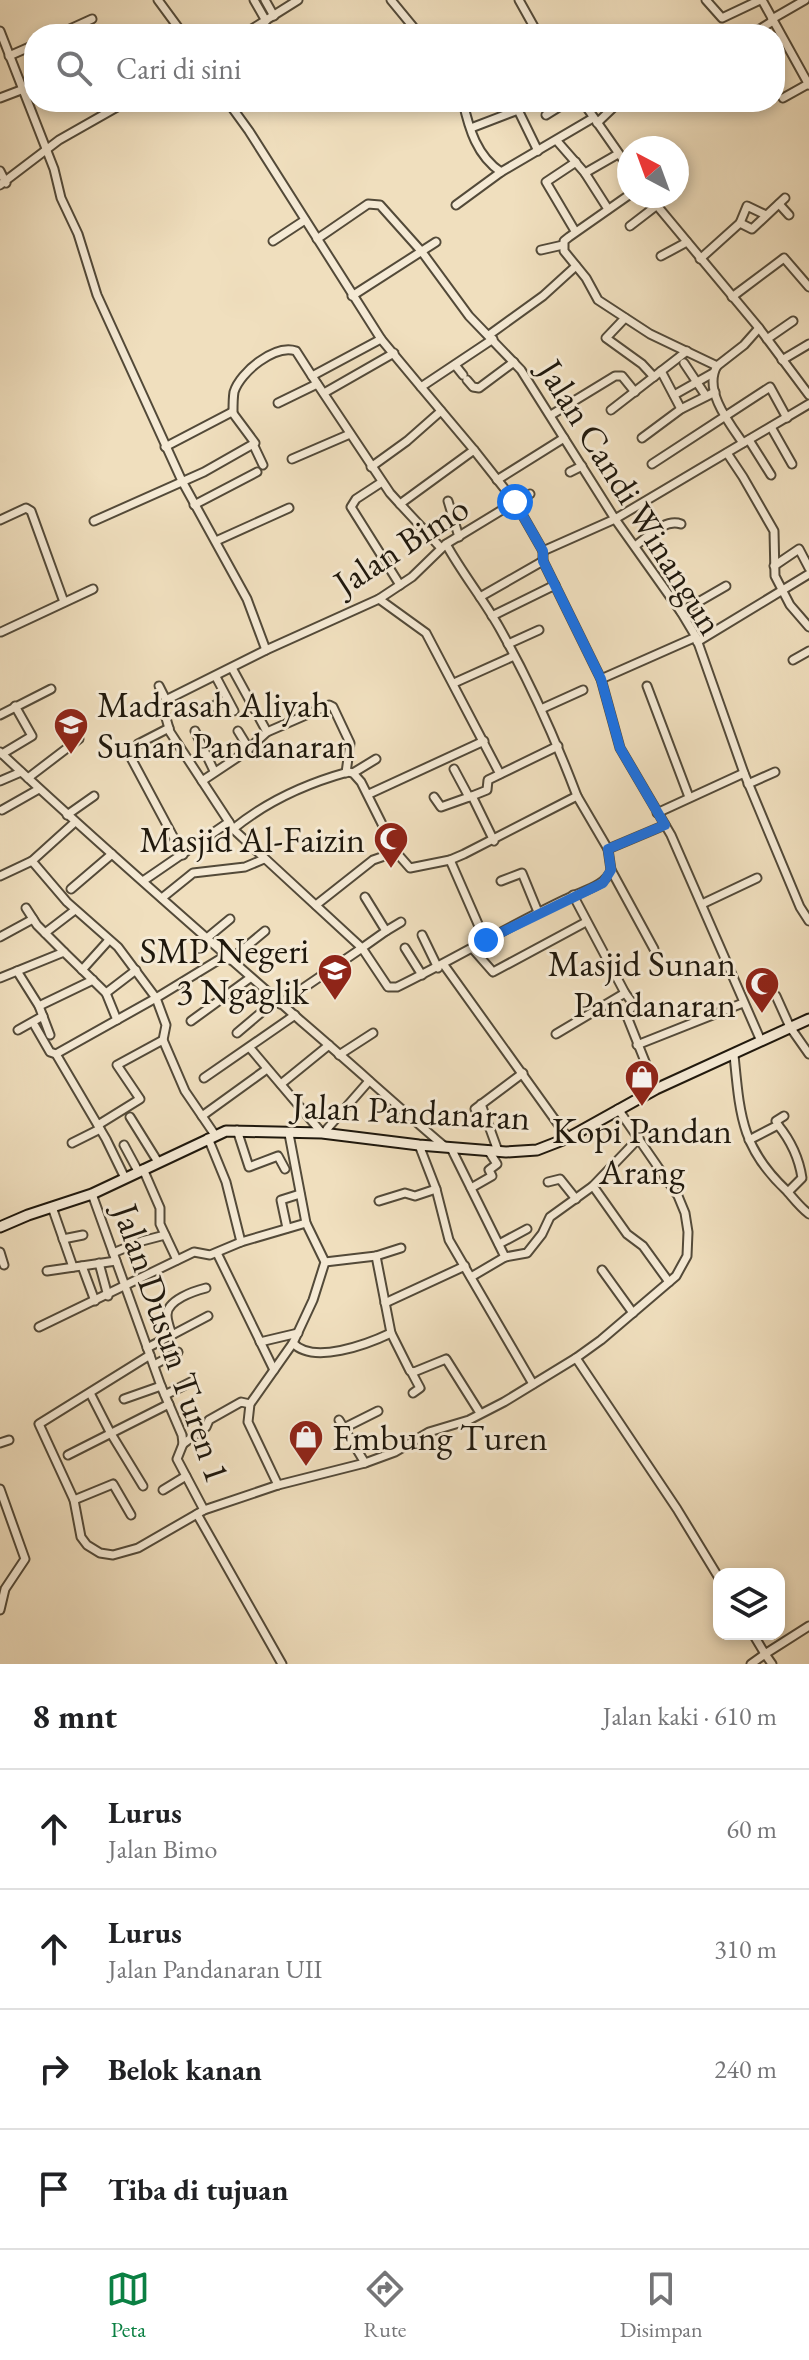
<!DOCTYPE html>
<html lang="id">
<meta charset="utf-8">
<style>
body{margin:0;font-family:"EB Garamond",serif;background:#f2f2f2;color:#202124}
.controls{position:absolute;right:24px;bottom:24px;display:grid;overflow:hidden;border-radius:16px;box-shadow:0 4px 12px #0003}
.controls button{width:72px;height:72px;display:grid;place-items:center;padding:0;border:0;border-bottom:2px solid #e0e0e0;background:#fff;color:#202124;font:40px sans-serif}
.compass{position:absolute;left:617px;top:136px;width:72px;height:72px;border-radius:50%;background:#fff;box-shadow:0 4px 12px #0003;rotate:319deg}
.stop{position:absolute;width:24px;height:24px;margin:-18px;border:6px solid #1a73e8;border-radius:50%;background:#fff}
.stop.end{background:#1a73e8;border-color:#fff;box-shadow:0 2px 8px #0008}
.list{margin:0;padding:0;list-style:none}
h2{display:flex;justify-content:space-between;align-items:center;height:104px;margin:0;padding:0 32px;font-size:34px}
h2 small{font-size:26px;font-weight:400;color:#757577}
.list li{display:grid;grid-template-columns:52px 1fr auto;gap:24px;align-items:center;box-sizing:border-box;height:120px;padding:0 32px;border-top:2px solid #e0e0e0}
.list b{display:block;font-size:30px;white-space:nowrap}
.list p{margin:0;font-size:26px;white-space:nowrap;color:#757577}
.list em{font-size:26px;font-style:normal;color:#757577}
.icon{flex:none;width:44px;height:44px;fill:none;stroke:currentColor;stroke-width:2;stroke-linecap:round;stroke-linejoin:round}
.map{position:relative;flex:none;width:809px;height:1664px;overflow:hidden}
.search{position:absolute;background:#fff;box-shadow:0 4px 12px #0003;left:24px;right:24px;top:24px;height:88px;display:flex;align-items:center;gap:20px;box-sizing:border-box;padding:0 28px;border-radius:32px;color:#757577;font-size:30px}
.sheet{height:584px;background:#fff}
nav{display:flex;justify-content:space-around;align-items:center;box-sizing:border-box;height:112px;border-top:2px solid #e0e0e0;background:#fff;font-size:22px;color:#757577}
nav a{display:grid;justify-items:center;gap:4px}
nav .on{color:#0b8043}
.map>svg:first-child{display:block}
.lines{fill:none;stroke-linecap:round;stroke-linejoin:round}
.street-casing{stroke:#534a39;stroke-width:11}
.secondary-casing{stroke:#1f180d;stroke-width:13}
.street{stroke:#f5ead5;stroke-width:7}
.secondary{stroke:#f5ead5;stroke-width:9}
.route{stroke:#1a73e8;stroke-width:10}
.labels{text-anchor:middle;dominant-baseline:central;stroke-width:6;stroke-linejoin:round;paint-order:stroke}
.street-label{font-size:36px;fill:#1f180d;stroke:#f5ead5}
.poi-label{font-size:36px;fill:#1f180d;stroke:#f5ead5;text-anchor:end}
</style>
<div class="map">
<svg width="809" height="1664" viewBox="0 0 809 1664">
<rect width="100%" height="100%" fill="#f0dfbe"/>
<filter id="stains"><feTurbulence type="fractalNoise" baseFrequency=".0025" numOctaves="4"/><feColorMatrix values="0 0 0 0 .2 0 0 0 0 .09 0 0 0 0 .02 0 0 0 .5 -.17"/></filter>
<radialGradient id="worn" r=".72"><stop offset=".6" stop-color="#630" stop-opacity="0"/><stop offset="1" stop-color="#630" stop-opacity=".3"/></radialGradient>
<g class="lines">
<defs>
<g id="street">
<polyline points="158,0 183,34"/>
<polyline points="254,0 266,21"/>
<polyline points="265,0 274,16"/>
<polyline points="391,0 419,34"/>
<polyline points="519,0 538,34"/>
<polyline points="706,0 722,18 760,0"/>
<polyline points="762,0 809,85"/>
<polyline points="772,19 805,0"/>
<polyline points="0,31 54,169 61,198 78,234 97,295 182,481 247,599 266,650"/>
<polyline points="59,34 92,19"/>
<polyline points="244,34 298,0"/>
<polyline points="752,34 773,21"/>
<polyline points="9,56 34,45"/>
<polyline points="0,98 21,90"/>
<polyline points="783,98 808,84"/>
<polyline points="228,102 249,131 381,339 312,376 390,493 400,504 474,450 515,502 530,494"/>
<path d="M463 102C469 129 477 156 501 172"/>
<polyline points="583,102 629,168"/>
<polyline points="518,110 532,102"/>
<polyline points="546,115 567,102"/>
<polyline points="597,123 619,102"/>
<polyline points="471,128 518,110 538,151"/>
<polyline points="557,141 585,173 608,209"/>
<polyline points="0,171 6,183"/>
<polyline points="585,173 618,154"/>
<polyline points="0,185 59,140 126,102"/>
<path d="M629 195 569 237 564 241V251L586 278 598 300 650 334 717 366C703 390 729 423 743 443"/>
<polyline points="649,196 759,328 809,395"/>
<polyline points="779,204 789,215"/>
<polyline points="456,205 501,172 593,118"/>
<polyline points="740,223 752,229 785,198"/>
<polyline points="630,226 656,206"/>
<polyline points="575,231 546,182 576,162"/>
<polyline points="317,239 368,204 380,205 422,252 469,316 521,370 615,519 681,612 696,637 744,773 800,907 809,921"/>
<polyline points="273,241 305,220"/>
<polyline points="541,250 563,245"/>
<polyline points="661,256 687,242"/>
<polyline points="700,259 740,223 747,206 766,215"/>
<polyline points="352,296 436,242"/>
<polyline points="732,297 784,258 809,287"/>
<polyline points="625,318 606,338 642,364 654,377"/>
<polyline points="489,335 543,296 576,266"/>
<polyline points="381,339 421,387"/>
<polyline points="767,339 793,321"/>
<polyline points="782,360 809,344"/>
<polyline points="684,363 706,396"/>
<polyline points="455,365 463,375"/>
<polyline points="717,366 744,345 759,328"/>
<polyline points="661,371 681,409"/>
<polyline points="467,380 473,387 479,388 514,362"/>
<polyline points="324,393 394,353"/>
<polyline points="674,395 713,373"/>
<polyline points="278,403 317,384"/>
<polyline points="611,410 687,351"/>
<path d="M233 412C233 406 233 398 234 392 240 372 275 344 296 351L312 376"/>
<polyline points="551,415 615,376 622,376 635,392"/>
<polyline points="771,427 792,464"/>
<polyline points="642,438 681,409 715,392"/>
<polyline points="749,440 771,475"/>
<polyline points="254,446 263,465"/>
<polyline points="474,450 421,387 493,339"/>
<polyline points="727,453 743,477 774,531 775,576 790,605 809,627"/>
<polyline points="292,459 350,434"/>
<polyline points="652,464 770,387 787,418"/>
<polyline points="371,467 407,441 441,411"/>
<polyline points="570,472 582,466"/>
<polyline points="497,480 564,438"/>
<polyline points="382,482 356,499 351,507 400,585"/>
<polyline points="448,501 459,537"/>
<polyline points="400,504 441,548"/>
<polyline points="194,505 257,472"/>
<polyline points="0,520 26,508 31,511 64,602"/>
<polyline points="94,521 204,472 255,443 232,412 165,447"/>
<polyline points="216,541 289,508"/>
<path d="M446 544C462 573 483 599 499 627 530 682 555 738 577 796"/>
<path d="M635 546C648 537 665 518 681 524"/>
<polyline points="543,551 543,561 601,679 620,748 671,835 761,1041"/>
<polyline points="774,566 799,549 809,568"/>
<polyline points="480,597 543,561"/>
<polyline points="379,599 426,633 500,774"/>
<polyline points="681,612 726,586"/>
<polyline points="492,616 555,585"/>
<polyline points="1,632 93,589"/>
<polyline points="697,642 809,574"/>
<polyline points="508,644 539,630"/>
<polyline points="793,660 809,651"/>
<polyline points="232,668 267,732"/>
<polyline points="216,677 234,711"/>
<polyline points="601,679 696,637"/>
<polyline points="454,683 514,656"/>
<polyline points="159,686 166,700"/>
<polyline points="647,686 689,797"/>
<polyline points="541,709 583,690"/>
<polyline points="204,711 227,699"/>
<polyline points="0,715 51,689"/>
<polyline points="169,728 138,744 130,756 183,855"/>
<polyline points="195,731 214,771"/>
<polyline points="238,731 249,749"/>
<path d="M0 752C98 844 200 932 301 1021 349 1062 396 1105 444 1146"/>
<polyline points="2,754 32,736 15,706"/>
<polyline points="454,769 469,797"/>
<polyline points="353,773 376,759"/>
<polyline points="28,778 79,739"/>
<polyline points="0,781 21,772"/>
<polyline points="202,781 244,753 267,732 329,705 333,707 350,743 346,773"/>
<polyline points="748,784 775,772"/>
<polyline points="369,794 484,741"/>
<polyline points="434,797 441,807 472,796"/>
<polyline points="2,810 39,789"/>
<polyline points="657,813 744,773"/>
<polyline points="67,815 94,796"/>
<path d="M229 822 233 829C266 802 308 783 348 772L353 773 361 782 396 852 410 868 450 860 464 854 577 796 608 849"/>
<polyline points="233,829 362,948 280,1004"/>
<polyline points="494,841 472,796 487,790 488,780 558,746"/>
<polyline points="450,860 485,940"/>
<polyline points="611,870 654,949"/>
<polyline points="0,876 32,861"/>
<polyline points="143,881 229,822 170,732 162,704 166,700 266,650 379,599 412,577 446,544 515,502 543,551 615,519 809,404"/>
<polyline points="501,881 522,873 538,912"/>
<polyline points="71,889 112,854"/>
<polyline points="573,895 625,993"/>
<path d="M365 897 386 931 362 948 388 987H397C454 959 509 926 566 899 581 891 605 887 611 870L608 849 665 825"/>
<polyline points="162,898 193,873 245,867 264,859"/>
<polyline points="702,904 757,878"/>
<polyline points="316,905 373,860 396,852"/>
<polyline points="26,908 37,925 64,952"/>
<polyline points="386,931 401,922"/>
<polyline points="45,933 75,910"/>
<polyline points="422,935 438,968"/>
<polyline points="0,937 33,919"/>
<polyline points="207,938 230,919"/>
<polyline points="405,948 422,975"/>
<polyline points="472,948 493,972 586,922"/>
<polyline points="230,960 265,931"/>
<polyline points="444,965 568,1138"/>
<polyline points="82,970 109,940"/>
<polyline points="17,971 39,1006 50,1035"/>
<polyline points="0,978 64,952 106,993 117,1020"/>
<polyline points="106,993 136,970"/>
<polyline points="776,996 790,1027 809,1054"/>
<polyline points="39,1006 93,980"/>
<polyline points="191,1021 250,978"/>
<polyline points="35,1026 50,1052 56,1054 106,1139 125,1178"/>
<polyline points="18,1030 43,1016"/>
<polyline points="237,1033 276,1000"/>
<polyline points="556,1034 625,993 634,1005 626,1014 656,1089"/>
<polyline points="637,1045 743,1003"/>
<polyline points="250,1048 322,1133"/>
<polyline points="56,1054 156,998 118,947 67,902 32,861 74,823"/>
<polyline points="339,1055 373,1033"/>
<path d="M734 1055C740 1115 741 1148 787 1191 794 1199 800 1207 809 1214"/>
<polyline points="204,1078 295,1015"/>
<polyline points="281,1084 329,1045"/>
<polyline points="481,1104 498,1151"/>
<polyline points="475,1109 523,1073"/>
<polyline points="202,1116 267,1069"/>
<polyline points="130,1117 158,1162"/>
<polyline points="98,1125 140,1099 117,1065 163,1040"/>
<path d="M778 1125C791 1141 799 1158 802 1178L788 1192"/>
<polyline points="327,1129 369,1081"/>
<polyline points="237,1130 249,1167 278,1156 285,1169"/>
<polyline points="215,1135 185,1091 163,1040 166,1025 156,998 225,956"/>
<polyline points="208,1138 226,1182 241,1242"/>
<polyline points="749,1140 778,1125 776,1121 784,1116"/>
<polyline points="72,1143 100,1129"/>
<polyline points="124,1145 138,1171"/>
<polyline points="419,1145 436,1189 449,1240 533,1384"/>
<polyline points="451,1148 505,1257"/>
<polyline points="143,1169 160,1208 160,1224 177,1260"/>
<polyline points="548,1182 560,1179 576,1199"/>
<polyline points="593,1186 627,1234 643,1246 669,1282"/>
<polyline points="471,1188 492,1176 489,1170 497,1164 488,1150"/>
<polyline points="92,1194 161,1386 182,1435 183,1444 177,1459 204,1510"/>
<polyline points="379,1201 405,1193 415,1196 436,1189"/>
<polyline points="52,1207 73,1267"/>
<polyline points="287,1228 281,1200 300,1194"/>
<polyline points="63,1239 83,1235"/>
<polyline points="499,1244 527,1229"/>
<polyline points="0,1252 4,1265"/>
<polyline points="113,1253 142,1241 165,1235"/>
<polyline points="217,1253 274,1370"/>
<polyline points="376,1256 391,1333 410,1371 414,1372 446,1359 480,1413"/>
<polyline points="325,1262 376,1256 401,1248"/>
<polyline points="99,1263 108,1296"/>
<polyline points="82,1266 95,1301"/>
<polyline points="602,1270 633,1313"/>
<polyline points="47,1271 116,1261"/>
<polyline points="471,1277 505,1257 527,1253 542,1234 550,1217 593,1186 639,1138"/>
<path d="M206 1288C194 1291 167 1300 167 1315 167 1321 170 1329 172 1335L208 1316"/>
<polyline points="385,1303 465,1266"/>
<polyline points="39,1327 194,1252 210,1255 241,1242 306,1223"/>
<polyline points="260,1342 298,1333"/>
<path d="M293 1343C313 1365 368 1344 391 1333"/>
<polyline points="147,1348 172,1335"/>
<polyline points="150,1355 39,1424 74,1500 81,1537 87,1545 100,1553 113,1555 138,1548 204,1510 278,1485 365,1463 395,1452 429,1432 469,1420 504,1402 576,1358 601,1340 676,1276 687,1256 688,1232 685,1213 678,1196 618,1109"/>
<polyline points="576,1358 677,1509 719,1578"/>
<polyline points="154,1365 178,1352"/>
<polyline points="412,1373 420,1388 413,1393"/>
<polyline points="90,1393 110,1432 143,1486"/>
<polyline points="165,1395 193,1381"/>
<polyline points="124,1399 161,1386"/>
<polyline points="339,1420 365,1463"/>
<polyline points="344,1428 378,1411"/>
<polyline points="0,1443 9,1440"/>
<polyline points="183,1444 206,1427 209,1420 241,1402 250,1404"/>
<polyline points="68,1455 169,1404"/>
<polyline points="278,1485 248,1422 250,1404 293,1343 313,1300 325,1262 306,1223 289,1134"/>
<polyline points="0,1489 25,1559 5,1589 0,1610"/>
<polyline points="163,1490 186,1476"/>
<polyline points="74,1500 113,1484 131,1515"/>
<polyline points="197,1514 282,1664"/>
<polyline points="753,1634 765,1654 809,1626"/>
<polyline points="751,1664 765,1654 772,1664"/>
</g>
<polyline id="secondary" points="0,1227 28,1215 92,1194 226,1131 322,1133 419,1145 506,1152 537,1150 568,1138 656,1089 809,1019"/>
</defs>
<use href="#street" class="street-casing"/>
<use href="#secondary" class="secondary-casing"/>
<use href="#street" class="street"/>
<use href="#secondary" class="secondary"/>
</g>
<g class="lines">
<polyline class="route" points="486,940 603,883 611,870 608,849 665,825 620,748 601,679 543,561 543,551 515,502"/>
</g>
<defs>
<symbol id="school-pin" viewBox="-11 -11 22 30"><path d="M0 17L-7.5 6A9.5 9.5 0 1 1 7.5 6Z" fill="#8f2418" stroke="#f5ead5"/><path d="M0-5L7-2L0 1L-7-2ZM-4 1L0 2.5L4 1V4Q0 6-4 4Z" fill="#fff"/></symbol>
<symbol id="mosque-pin" viewBox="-11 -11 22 30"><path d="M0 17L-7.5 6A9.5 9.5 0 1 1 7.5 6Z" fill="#8f2418" stroke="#f5ead5"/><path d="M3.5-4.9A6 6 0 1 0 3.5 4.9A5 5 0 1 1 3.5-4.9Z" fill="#fff"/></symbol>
<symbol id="shop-pin" viewBox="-11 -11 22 30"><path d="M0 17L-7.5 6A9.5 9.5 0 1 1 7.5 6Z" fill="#8f2418" stroke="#f5ead5"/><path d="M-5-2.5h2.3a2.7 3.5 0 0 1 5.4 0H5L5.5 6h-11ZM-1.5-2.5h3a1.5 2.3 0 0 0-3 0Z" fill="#fff"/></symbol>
</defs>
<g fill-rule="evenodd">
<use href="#school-pin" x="51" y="705" width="40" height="54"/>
<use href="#mosque-pin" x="371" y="819" width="40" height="54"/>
<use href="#school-pin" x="315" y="951" width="40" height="54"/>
<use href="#mosque-pin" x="742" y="964" width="40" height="54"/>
<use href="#shop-pin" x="622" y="1057" width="40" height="54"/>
<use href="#shop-pin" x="286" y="1417" width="40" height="54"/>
</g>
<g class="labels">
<g class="street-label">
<text transform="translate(631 497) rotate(58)">Jalan Candi Winangun</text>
<text transform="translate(401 545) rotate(-33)">Jalan Bimo</text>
<text transform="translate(411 1111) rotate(3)">Jalan Pandanaran</text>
<text transform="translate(172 1343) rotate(71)">Jalan Dusun Turen 1</text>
</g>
<g class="poi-label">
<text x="97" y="704" text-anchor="start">Madrasah Aliyah<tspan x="97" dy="41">Sunan Pandanaran</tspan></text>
<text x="365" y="839">Masjid Al-Faizin</text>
<text x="309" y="950">SMP Negeri<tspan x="309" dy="41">3 Ngaglik</tspan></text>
<text x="736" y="963">Masjid Sunan<tspan x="736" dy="41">Pandanaran</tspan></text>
<text x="642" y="1130" text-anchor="middle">Kopi Pandan<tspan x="642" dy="41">Arang</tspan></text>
<text x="332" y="1437" text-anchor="start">Embung Turen</text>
</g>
</g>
<rect width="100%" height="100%" filter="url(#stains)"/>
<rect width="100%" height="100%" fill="url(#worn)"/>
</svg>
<div class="controls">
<button><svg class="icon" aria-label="layers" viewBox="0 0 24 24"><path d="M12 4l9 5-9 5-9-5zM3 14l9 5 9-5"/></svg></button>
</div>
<svg class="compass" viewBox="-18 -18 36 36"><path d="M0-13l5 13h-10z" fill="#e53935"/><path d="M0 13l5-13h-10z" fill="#757577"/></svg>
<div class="stop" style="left:515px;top:502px"></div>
<div class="stop end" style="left:486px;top:940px"></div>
<div class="search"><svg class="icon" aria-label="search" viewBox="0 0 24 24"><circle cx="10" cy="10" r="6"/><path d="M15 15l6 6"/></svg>Cari di sini</div>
</div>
<section class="sheet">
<h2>8 mnt<small>Jalan kaki · 610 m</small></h2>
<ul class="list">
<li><svg class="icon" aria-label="ahead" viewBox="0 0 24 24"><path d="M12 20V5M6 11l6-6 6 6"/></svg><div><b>Lurus</b><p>Jalan Bimo</p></div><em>60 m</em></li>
<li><svg class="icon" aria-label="ahead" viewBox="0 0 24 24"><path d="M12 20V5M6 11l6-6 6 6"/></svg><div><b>Lurus</b><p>Jalan Pandanaran UII</p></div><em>310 m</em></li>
<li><svg class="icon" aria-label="right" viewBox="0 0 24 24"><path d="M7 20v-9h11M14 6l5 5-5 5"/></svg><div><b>Belok kanan</b></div><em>240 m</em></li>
<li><svg class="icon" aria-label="arrive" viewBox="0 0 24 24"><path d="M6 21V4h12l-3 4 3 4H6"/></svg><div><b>Tiba di tujuan</b></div></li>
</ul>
</section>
<nav>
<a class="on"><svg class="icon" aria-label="map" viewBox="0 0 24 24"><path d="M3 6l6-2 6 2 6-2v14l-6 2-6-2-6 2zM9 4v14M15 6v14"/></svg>Peta</a>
<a><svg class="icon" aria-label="directions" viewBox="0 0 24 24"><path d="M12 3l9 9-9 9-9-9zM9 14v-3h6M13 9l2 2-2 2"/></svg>Rute</a>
<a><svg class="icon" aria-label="saved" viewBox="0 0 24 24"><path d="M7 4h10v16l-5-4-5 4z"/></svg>Disimpan</a>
</nav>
